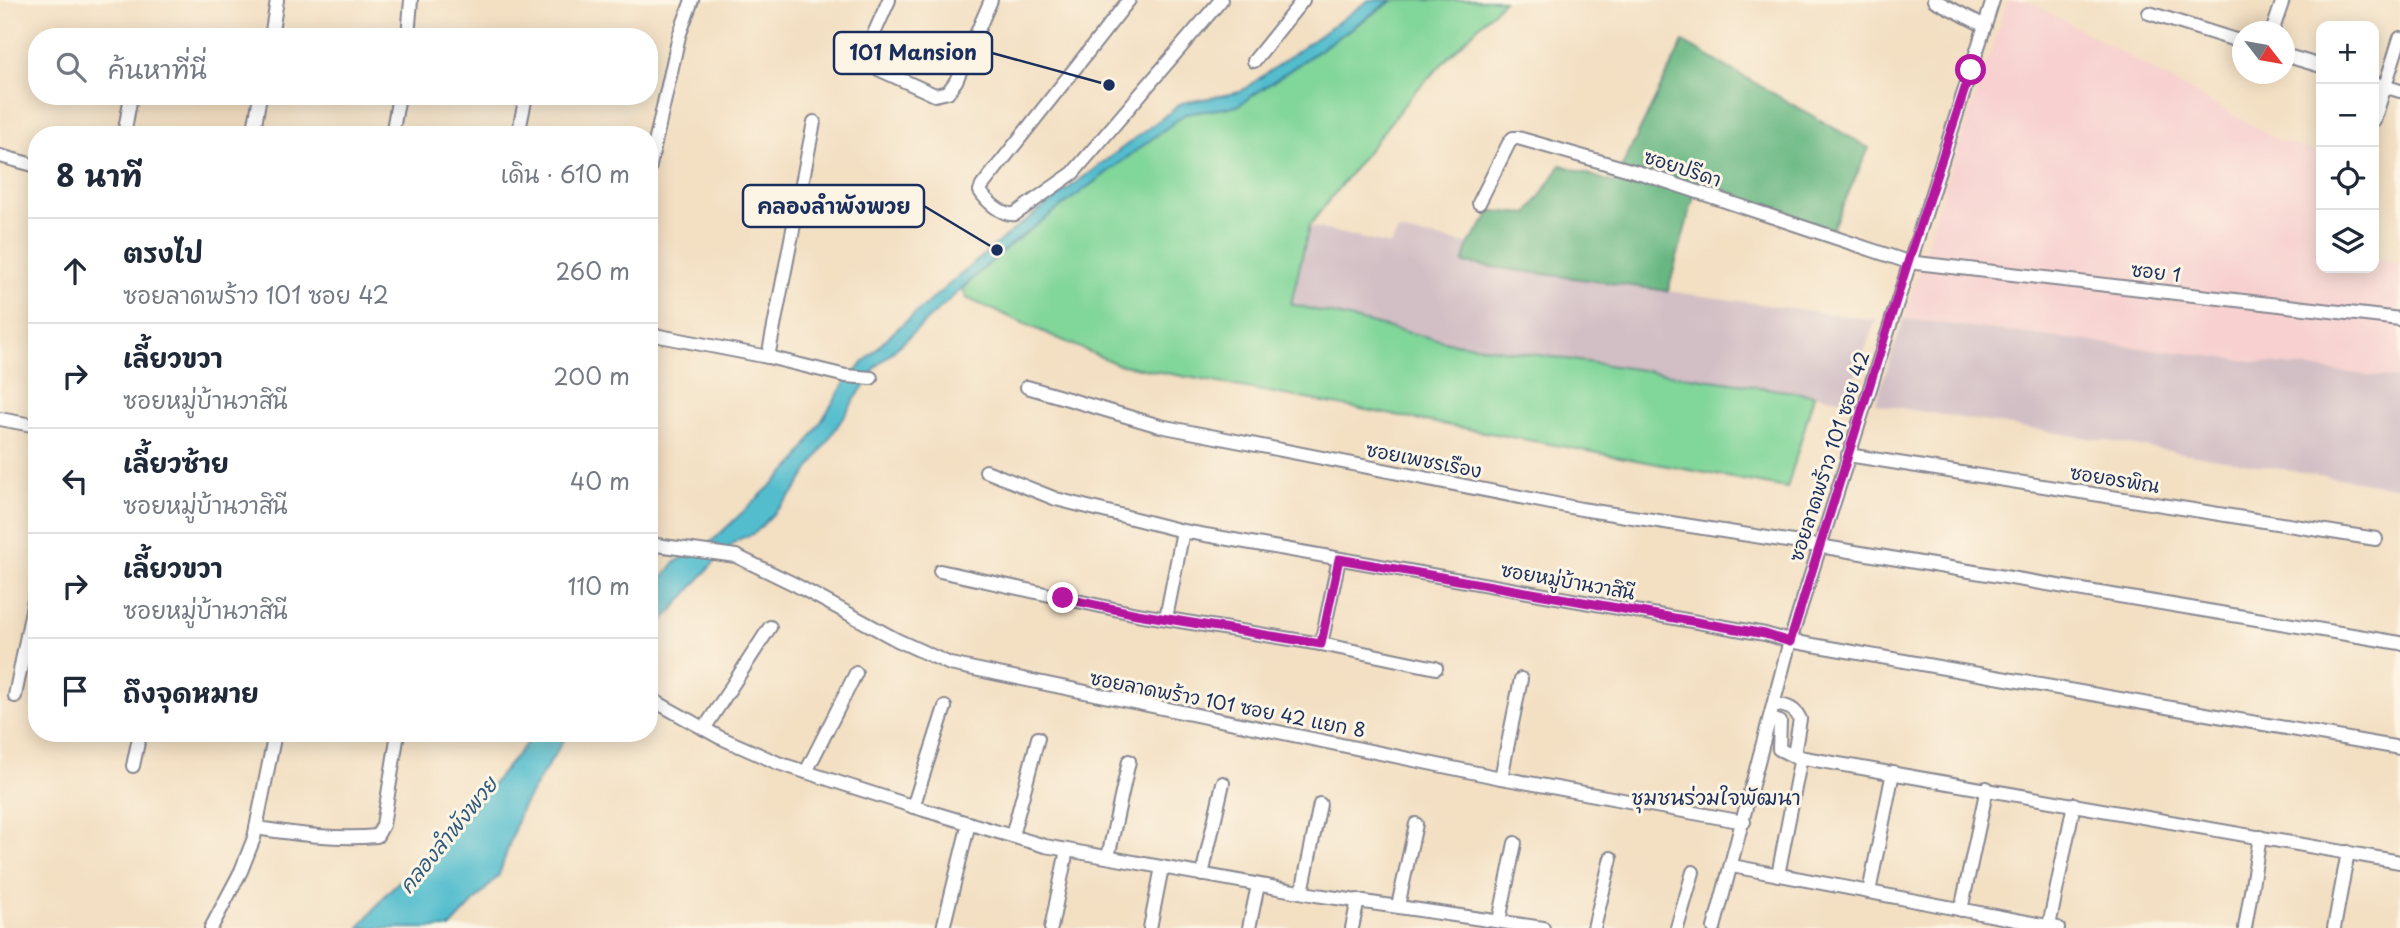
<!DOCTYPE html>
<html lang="th">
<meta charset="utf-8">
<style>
body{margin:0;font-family:"Playpen Sans","Playpen Sans Thai",sans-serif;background:#f6f6f7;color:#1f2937}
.controls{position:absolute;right:21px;top:21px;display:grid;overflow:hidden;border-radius:14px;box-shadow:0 4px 18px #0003}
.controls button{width:63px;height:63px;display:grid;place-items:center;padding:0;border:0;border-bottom:2px solid #e0e1e3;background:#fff;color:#1f2937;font:35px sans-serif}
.compass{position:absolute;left:2232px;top:21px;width:63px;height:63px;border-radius:50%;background:#fff;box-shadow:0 4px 18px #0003;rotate:121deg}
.stop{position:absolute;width:21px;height:21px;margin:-16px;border:5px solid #b5179e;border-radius:50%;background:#fff}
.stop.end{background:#b5179e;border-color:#fff;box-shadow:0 2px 7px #0008}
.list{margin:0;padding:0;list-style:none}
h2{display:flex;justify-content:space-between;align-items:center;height:91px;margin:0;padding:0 28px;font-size:30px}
h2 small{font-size:23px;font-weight:400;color:#747a83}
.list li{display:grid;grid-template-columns:46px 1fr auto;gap:21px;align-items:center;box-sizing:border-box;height:105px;padding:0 28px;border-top:2px solid #e0e1e3}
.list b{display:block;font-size:26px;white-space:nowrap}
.list p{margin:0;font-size:23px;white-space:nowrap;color:#747a83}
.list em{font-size:23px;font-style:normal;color:#747a83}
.icon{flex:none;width:38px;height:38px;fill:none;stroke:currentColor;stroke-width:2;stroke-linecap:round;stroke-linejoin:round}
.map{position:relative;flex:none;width:2400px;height:928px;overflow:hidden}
.search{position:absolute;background:#fff;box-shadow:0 4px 18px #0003;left:28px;top:28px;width:630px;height:77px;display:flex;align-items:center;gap:18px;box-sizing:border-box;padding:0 24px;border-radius:28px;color:#747a83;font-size:26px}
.panel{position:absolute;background:#fff;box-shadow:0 4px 18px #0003;left:28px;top:126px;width:630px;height:616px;border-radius:28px}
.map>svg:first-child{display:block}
.built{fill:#f7d0cf}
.industrial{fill:#d2bec5}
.green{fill:#81d69a;stroke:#4e827c;stroke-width:2}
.forest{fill:#68b782;stroke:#427370;stroke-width:2}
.water{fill:#52bdce;stroke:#367696;stroke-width:2}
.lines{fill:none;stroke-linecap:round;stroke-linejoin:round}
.street-casing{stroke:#878790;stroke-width:16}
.street{stroke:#fff;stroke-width:12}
.route{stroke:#b5179e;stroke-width:9}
.labels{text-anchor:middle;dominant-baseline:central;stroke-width:6;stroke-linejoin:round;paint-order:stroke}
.street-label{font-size:19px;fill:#1b2f5e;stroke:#fcf5e5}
.neighbourhood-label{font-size:21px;fill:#1b2f5e;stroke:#fcf5e5}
.water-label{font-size:21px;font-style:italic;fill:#2c5a80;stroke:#fcf5e5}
.leader{fill:none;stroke:#1b2f5e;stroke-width:2.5}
.callout-dot{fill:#1b2f5e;stroke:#fcf5e5;stroke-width:2.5}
.callout{fill:#fcf5e5;stroke:#1b2f5e;stroke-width:2.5}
.callout-label{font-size:21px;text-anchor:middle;font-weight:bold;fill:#1b2f5e}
</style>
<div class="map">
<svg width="2400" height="928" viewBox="0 0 2400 928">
<rect width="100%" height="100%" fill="#fcf5e5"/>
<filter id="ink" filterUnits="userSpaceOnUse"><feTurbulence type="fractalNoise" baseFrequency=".0143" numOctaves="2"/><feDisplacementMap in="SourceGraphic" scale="14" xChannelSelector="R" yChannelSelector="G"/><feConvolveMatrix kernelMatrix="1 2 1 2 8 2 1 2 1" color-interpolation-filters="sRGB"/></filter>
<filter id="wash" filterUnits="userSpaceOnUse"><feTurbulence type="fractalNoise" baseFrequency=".00686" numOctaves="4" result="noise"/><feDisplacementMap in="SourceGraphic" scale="28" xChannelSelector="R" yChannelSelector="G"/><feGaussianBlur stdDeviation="1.57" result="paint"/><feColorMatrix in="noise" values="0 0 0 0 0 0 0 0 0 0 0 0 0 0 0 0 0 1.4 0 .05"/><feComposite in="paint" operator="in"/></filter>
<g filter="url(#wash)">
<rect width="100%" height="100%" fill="#f3dfc2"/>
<polygon class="built" points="2008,0 2027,0 2280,141 2321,153 2321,268 2374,268 2374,260 2400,263 2400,379 1904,319 1935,216"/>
<g class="industrial">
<polygon points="1309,226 1390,245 1398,231 1469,244 1464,263 1876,320 1846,400 1448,342 1291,304"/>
<polygon points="1904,319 2400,379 2400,488 1875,404"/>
</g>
<polygon class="green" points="1394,0 1504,0 1411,96 1309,226 1291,304 1448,342 1814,395 1787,488 1117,364 966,298 963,288 1006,248 1185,114 1237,106"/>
<polygon class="forest" points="1683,42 1869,148 1832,229 1698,181 1668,291 1463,263 1469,244 1492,211 1528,214 1561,165 1614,183"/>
<g class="water">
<polygon points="1369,0 1392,0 1237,106 1185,114 1006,248 876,367 795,491 755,533 737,540 710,567 649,637 649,594 675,562 710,543 796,462 846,381 889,336 1008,234 1182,103 1240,92"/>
<polygon points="535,733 568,733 521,809 499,875 450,928 359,928 387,893 464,819"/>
</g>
</g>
<g filter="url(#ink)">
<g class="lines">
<defs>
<g id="street">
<polyline points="889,0 865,54 867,64 935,95 948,92 956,81 991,0"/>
<path d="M1129 0 982 186 980 191C987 202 1003 216 1015 214L1073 173 1221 0"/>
<polyline points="1934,0 1985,26"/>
<polyline points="2149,13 2242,42"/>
<polyline points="2272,32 2283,0"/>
<polyline points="271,37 277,0"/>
<polyline points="408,37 411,0"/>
<polyline points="2284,55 2321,66"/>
<polyline points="1254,61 1303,0"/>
<polyline points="2374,83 2400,91"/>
<polyline points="2374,121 2400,38"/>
<polyline points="124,135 131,96"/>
<polyline points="253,135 260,96"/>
<polyline points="392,135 399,96"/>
<polyline points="518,135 526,96"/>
<polyline points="0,156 37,166"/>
<polyline points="649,170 679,36 692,0"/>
<polyline points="1479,203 1509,143 1513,138 1518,138 1644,174 1908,262 2400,319"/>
<polyline points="649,334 768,357 846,376 871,378"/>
<polyline points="768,357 814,122"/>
<polyline points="1027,387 1160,426 1581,509 1819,546 2400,643"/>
<polyline points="0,419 37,426"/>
<polyline points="1848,455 2376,539"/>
<polyline points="986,471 1056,499 1183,531 1765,634 1790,641 2400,748"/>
<polyline points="649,544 736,556 794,584 897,640 950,664 1501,778 1744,822"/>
<polyline points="940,571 1137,614 1321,644 1436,668"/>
<polyline points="1166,618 1183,531"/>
<polyline points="1321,644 1339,559"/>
<polyline points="15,696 37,585"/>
<polyline points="649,698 719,737 778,763 924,810 1045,846 1316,895 1543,928"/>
<path d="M1775 705C1786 705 1795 708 1800 719L1794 755"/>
<polyline points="1771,719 1780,722 1779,749 1793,756 2400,862"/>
<polyline points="704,729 770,627"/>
<polyline points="133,766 140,733"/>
<polyline points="806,772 856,673"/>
<polyline points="1501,778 1521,679"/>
<polyline points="913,807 945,707"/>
<path d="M256 828C297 834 336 840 377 836L383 825 398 733"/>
<polyline points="1012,836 1038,738"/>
<polyline points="1108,857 1129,761"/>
<polyline points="1732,866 2058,928"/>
<polyline points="1202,875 1223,783"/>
<polyline points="1778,875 1801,757"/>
<polyline points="1302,892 1320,804"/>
<polyline points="1869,892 1893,772"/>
<polyline points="1398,906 1416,824"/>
<polyline points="1961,910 1987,788"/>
<polyline points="1499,921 1515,843"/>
<polyline points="2049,926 2074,804"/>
<polyline points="211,928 241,871 254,838 275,733"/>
<polyline points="943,928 969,823"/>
<polyline points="1051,928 1067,850"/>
<polyline points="1150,928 1162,867"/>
<polyline points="1249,928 1258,885"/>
<polyline points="1352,928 1358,900"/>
<polyline points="1594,928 1611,858"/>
<polyline points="1677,928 1693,872"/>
<polyline points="1714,928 1790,641 1993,0"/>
<polyline points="2245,928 2260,837"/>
<polyline points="2334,928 2348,852"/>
</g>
</defs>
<use href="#street" class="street-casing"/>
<use href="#street" class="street"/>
</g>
</g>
<g class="lines" filter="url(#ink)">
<polyline class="route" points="1063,598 1137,614 1321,644 1339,559 1765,634 1790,642 1908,262 1971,70"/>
</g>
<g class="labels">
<g class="street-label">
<text transform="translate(1683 167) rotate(18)">ซอยปรีดา</text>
<text transform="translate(2156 271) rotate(7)">ซอย 1</text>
<text transform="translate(1828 456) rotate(-72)">ซอยลาดพร้าว 101 ซอย 42</text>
<text transform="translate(1424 459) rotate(11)">ซอยเพชรเรือง</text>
<text transform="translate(2115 478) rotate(9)">ซอยอรพิณ</text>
<text transform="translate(1568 580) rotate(10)">ซอยหมู่บ้านวาสินี</text>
<text transform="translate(1228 703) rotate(11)">ซอยลาดพร้าว 101 ซอย 42 แยก 8</text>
</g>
<g class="neighbourhood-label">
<text x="1716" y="796">ชุมชนร่วมใจพัฒนา</text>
</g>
<g class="water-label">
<text transform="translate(447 834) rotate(-51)">คลองลำพังพวย</text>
</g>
</g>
<path class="leader" d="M1109 85L992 53M997 250L924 206"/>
<g class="callout-dot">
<circle cx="1109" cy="85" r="7"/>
<circle cx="997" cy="250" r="7"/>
</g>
<g class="callout">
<rect x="834" y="32" width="158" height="42" rx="7"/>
<rect x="743" y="185" width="181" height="42" rx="7"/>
</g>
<g class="callout-label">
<text x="913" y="60">101 Mansion</text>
<text x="834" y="214">คลองลำพังพวย</text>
</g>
</svg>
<div class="controls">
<button>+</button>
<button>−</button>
<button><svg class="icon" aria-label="locate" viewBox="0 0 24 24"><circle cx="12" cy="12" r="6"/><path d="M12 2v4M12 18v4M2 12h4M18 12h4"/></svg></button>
<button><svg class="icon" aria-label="layers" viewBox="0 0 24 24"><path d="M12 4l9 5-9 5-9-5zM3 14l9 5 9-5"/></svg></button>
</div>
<svg class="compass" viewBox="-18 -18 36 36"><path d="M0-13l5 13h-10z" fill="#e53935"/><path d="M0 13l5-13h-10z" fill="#747a83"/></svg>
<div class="stop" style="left:1971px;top:70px"></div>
<div class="stop end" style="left:1063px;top:598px"></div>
<div class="search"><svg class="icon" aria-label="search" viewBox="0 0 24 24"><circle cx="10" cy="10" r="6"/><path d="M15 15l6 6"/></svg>ค้นหาที่นี่</div>
<section class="panel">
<h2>8 นาที<small>เดิน · 610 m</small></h2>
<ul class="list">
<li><svg class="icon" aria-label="ahead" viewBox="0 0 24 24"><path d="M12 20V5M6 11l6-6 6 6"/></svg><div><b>ตรงไป</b><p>ซอยลาดพร้าว 101 ซอย 42</p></div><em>260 m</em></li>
<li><svg class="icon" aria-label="right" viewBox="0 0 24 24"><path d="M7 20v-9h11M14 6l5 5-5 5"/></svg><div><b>เลี้ยวขวา</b><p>ซอยหมู่บ้านวาสินี</p></div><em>200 m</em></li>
<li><svg class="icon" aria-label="left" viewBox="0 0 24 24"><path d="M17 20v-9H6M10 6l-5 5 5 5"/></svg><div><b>เลี้ยวซ้าย</b><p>ซอยหมู่บ้านวาสินี</p></div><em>40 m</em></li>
<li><svg class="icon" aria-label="right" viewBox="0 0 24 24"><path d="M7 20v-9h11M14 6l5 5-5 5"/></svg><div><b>เลี้ยวขวา</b><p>ซอยหมู่บ้านวาสินี</p></div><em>110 m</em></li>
<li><svg class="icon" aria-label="arrive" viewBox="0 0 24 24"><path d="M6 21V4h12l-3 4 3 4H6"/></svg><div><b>ถึงจุดหมาย</b></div></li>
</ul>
</section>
</div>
